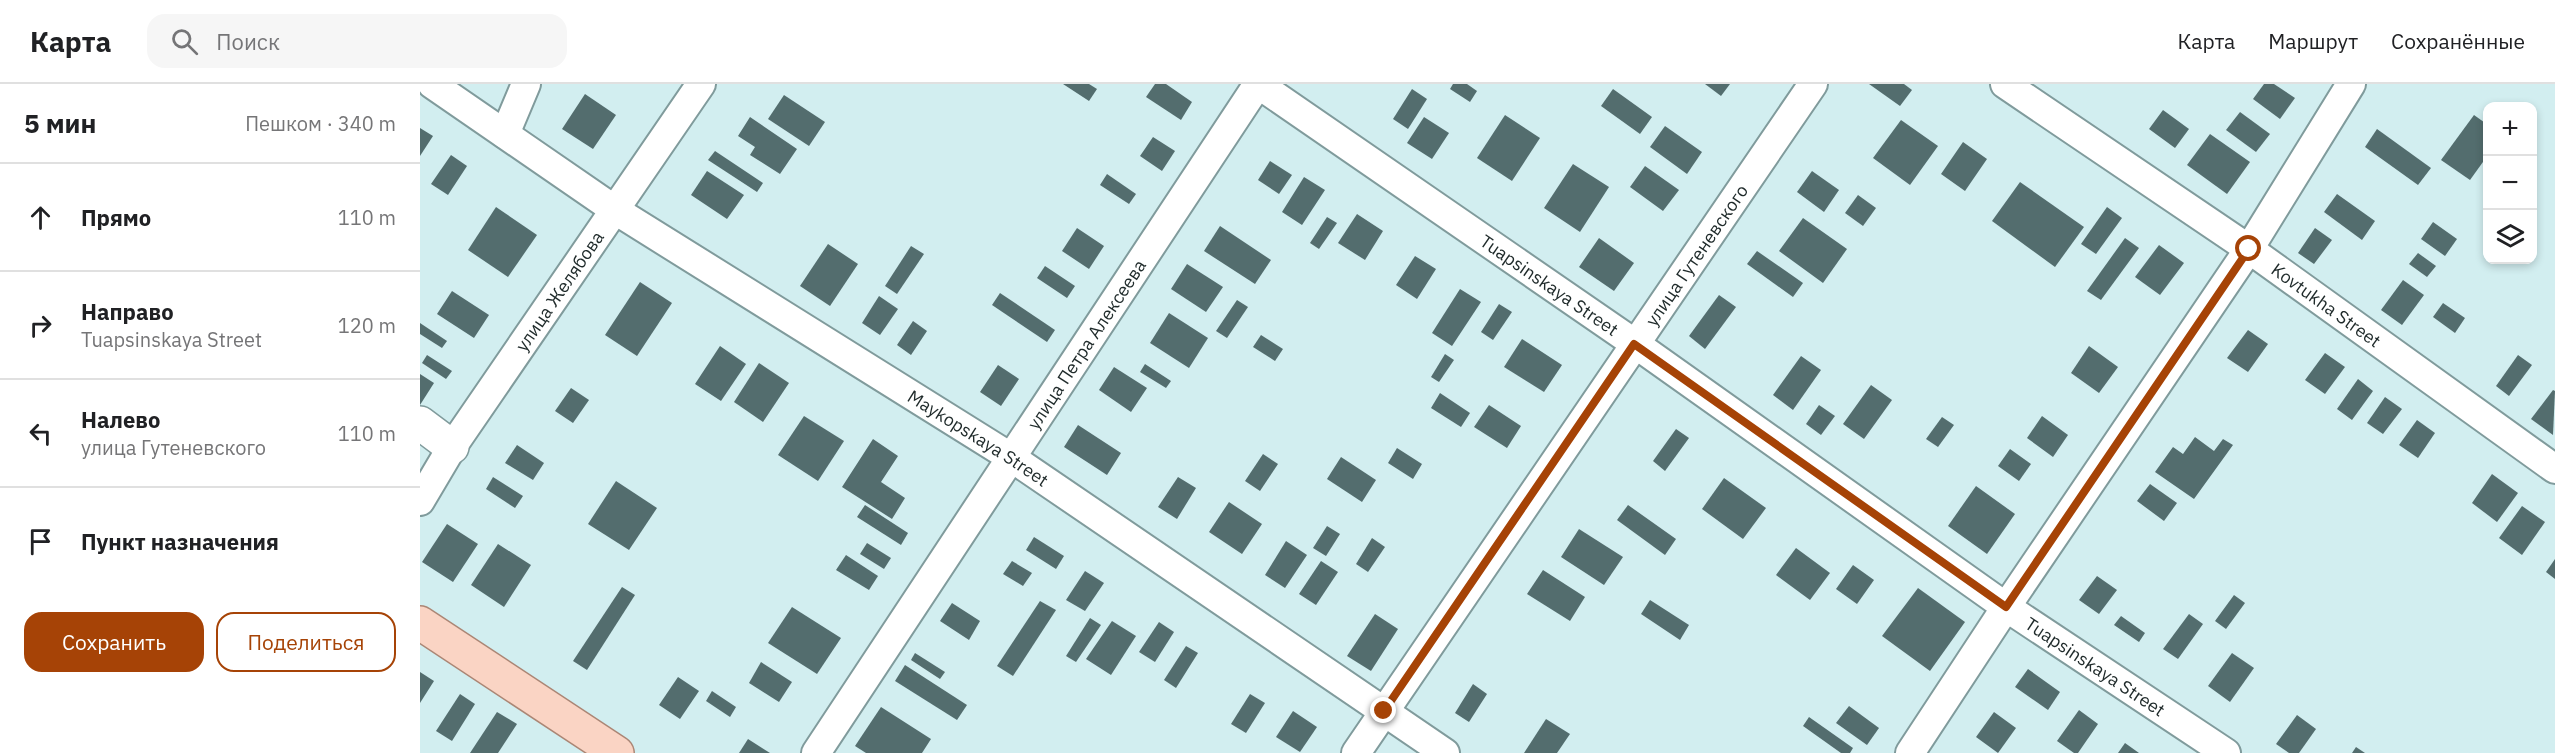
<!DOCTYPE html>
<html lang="ru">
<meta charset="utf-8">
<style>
body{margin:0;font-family:"IBM Plex Sans",sans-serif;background:#f6f6f6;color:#202124}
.controls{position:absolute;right:18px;top:18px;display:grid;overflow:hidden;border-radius:12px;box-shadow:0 3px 9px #0003}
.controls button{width:54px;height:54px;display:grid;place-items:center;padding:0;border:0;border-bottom:2px solid #e0e0e0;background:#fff;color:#202124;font:30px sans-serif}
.stop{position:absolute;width:18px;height:18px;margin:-14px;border:4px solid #a64306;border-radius:50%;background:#fff}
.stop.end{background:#a64306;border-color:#fff;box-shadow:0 2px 6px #0008}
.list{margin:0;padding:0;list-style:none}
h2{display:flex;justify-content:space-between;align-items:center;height:78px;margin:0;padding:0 24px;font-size:26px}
h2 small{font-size:20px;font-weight:400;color:#757577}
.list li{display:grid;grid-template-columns:39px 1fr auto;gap:18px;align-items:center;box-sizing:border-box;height:108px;padding:0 24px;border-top:2px solid #e0e0e0}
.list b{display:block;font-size:22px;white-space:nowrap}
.list p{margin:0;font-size:20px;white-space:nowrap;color:#757577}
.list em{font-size:20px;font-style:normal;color:#757577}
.actions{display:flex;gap:12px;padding:18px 24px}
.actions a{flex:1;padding:14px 0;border:2px solid #a64306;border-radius:18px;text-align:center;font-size:21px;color:#a64306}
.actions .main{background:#a64306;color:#fff}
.icon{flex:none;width:33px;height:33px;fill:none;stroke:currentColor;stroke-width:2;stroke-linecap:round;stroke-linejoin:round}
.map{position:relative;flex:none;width:2135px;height:669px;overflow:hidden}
header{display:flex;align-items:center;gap:36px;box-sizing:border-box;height:84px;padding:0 30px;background:#fff;border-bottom:2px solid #e0e0e0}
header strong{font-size:28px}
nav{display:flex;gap:33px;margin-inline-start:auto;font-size:21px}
.search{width:420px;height:54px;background:#f6f6f6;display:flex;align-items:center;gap:15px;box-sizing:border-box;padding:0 21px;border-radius:18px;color:#757577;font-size:22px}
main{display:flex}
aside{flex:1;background:#fff}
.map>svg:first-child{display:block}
.building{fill:#536d6e}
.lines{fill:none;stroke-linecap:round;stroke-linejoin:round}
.street-casing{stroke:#809b9c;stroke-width:32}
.secondary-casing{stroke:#809b9c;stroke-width:36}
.primary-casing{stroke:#ab8675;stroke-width:36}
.street{stroke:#fff;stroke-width:28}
.secondary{stroke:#fff;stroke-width:33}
.primary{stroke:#fad4c4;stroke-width:33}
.route{stroke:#a64306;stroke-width:8}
.labels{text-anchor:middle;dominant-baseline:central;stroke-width:6;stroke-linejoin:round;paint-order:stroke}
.street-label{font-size:18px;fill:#1f2a2a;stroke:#d2eef0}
</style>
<header>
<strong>Карта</strong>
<div class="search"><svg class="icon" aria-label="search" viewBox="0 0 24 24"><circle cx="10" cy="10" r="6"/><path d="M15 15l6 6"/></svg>Поиск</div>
<nav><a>Карта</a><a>Маршрут</a><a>Сохранённые</a></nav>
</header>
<main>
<aside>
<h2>5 мин<small>Пешком · 340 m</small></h2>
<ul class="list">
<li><svg class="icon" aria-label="ahead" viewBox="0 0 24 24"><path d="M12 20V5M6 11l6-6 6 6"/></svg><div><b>Прямо</b></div><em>110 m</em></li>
<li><svg class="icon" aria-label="right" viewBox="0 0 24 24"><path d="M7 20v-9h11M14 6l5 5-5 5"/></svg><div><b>Направо</b><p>Tuapsinskaya Street</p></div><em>120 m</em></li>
<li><svg class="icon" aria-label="left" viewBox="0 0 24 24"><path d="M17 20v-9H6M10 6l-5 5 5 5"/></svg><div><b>Налево</b><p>улица Гутеневского</p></div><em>110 m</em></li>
<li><svg class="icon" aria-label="arrive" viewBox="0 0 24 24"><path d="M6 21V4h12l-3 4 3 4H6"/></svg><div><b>Пункт назначения</b></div></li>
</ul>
<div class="actions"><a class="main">Сохранить</a><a>Поделиться</a></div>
</aside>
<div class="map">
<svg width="2135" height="669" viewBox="0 0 2135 669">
<rect width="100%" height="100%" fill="#d2eef0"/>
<g class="building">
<polygon points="643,0 669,0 677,5 669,17"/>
<polygon points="735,0 746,0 772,18 761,36 726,13"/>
<polygon points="1033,0 1047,0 1057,7 1050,18 1030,5"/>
<polygon points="1285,0 1310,0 1301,12"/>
<polygon points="1449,0 1484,0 1492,6 1480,22"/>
<polygon points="1844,0 1854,0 1875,14 1860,35 1833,15"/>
<polygon points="992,5 1007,15 988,45 973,35"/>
<polygon points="1193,5 1232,33 1220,50 1181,22"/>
<polygon points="165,10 196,31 173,65 142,45"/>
<polygon points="364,11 405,38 389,62 348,35"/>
<polygon points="1743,26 1769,45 1755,64 1729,45"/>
<polygon points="1820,28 1850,50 1836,68 1806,46"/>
<polygon points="1085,31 1120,54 1092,97 1057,74"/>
<polygon points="2054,31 2068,41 2068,71 2050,96 2021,76"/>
<polygon points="330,33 377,65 360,90 330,71 335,63 318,52"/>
<polygon points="1004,33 1029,49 1012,75 987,59"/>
<polygon points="1481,36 1518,62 1490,101 1453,74"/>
<polygon points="1245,42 1282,68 1267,90 1230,63"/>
<polygon points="0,44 13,52 0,72"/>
<polygon points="1957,45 2011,84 1998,101 1945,63"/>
<polygon points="1790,50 1830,78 1807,110 1767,81"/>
<polygon points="733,53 755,67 742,87 720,72"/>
<polygon points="1543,58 1567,75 1545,107 1521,90"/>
<polygon points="295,67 343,99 337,108 288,76"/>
<polygon points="31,71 47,82 28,111 11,100"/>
<polygon points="850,77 872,91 859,110 838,96"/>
<polygon points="1153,80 1189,103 1160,148 1124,124"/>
<polygon points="1225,82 1259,106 1243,127 1210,103"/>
<polygon points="287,87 324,111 307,135 271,111"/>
<polygon points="1392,87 1419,106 1404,128 1377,108"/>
<polygon points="687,90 716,110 709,120 680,101"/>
<polygon points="884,93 905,106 882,141 862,128"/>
<polygon points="1600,98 1664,143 1635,183 1572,137"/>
<polygon points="1917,110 1955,137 1942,156 1904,128"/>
<polygon points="1438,111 1456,124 1443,142 1425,129"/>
<polygon points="76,123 117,151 88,193 48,166"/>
<polygon points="1687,123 1702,134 1676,170 1661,160"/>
<polygon points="937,130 963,147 945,176 918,159"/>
<polygon points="907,133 917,139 899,165 890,159"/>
<polygon points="1383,134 1427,165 1403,199 1359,167"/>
<polygon points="2013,138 2037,155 2025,172 2001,155"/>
<polygon points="800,142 851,176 835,200 784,167"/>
<polygon points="657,144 684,162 669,185 642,167"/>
<polygon points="1895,144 1912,156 1894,180 1878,169"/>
<polygon points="1179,154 1214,179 1194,207 1159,183"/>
<polygon points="1705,154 1719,164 1681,216 1667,207"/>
<polygon points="408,160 438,180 410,222 380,202"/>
<polygon points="1739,161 1764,179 1740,211 1715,193"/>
<polygon points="491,162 504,170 477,210 465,202"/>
<polygon points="1337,167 1383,199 1373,213 1327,180"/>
<polygon points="1998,169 2016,182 2007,193 1989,180"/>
<polygon points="995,172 1016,185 997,215 976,201"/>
<polygon points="767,180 803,203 786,228 751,205"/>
<polygon points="625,182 655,202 647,214 617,194"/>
<polygon points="1983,196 2004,211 1982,241 1961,226"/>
<polygon points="220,198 252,219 217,272 185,251"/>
<polygon points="1040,205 1061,218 1032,262 1012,249"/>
<polygon points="32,207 69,231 54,254 17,230"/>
<polygon points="580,209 635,246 627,258 572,221"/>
<polygon points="1299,211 1316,223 1285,265 1269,252"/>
<polygon points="459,212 478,225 460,251 442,239"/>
<polygon points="817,216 828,223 807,254 796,247"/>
<polygon points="2023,219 2045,234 2035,249 2013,233"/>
<polygon points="1079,220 1092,228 1073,256 1061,248"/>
<polygon points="749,229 788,254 769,284 730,259"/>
<polygon points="493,237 507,247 491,271 477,261"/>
<polygon points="0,239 27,257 22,264 0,250"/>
<polygon points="1828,246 1848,260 1828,288 1807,274"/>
<polygon points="841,251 863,265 855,277 833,263"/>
<polygon points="1102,255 1142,281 1124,308 1084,283"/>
<polygon points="300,262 326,280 301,317 275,300"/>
<polygon points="1669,262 1698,283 1679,309 1651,289"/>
<polygon points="1905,269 1925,283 1905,310 1885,296"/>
<polygon points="1025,270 1034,276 1019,298 1011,293"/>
<polygon points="7,271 32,287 26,295 2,279"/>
<polygon points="2098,271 2112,281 2089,312 2076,302"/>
<polygon points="1381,272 1401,286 1373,326 1353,311"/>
<polygon points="339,279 369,299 343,338 314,318"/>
<polygon points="725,280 751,297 746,304 720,288"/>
<polygon points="578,281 599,295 581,322 560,308"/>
<polygon points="694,283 727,304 711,328 679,306"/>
<polygon points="0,290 14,299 0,321"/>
<polygon points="1938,295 1953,307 1932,336 1917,325"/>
<polygon points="1451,301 1472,316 1444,355 1423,340"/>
<polygon points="151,304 169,316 153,339 135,327"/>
<polygon points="2133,306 2135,307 2133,351 2111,335"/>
<polygon points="1020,309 1050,329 1041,343 1011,324"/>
<polygon points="1965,313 1982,325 1963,350 1947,339"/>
<polygon points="1069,321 1101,342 1087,364 1054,343"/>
<polygon points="1399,321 1415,332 1401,351 1386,340"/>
<polygon points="384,332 424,357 398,397 358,371"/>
<polygon points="1622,332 1648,351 1633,373 1607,354"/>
<polygon points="1522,333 1534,341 1518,363 1506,355"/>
<polygon points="1997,336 2015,349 1998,374 1979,361"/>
<polygon points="658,341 701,369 687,391 644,363"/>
<polygon points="1256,345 1269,354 1245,387 1233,377"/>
<polygon points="1775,353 1794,367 1803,355 1813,361 1774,415 1735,388 1753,363 1763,370"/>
<polygon points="453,355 478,372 461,398 485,414 472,435 422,403"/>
<polygon points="97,361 124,379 113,396 85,379"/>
<polygon points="977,364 1002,380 993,395 968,379"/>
<polygon points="1590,365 1611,380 1599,397 1578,382"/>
<polygon points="843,370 858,380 840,407 825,397"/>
<polygon points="921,373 956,396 942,418 907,395"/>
<polygon points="2072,390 2098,409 2077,438 2052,419"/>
<polygon points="73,393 103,412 95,424 66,405"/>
<polygon points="758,393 776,404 757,435 738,423"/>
<polygon points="1304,394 1346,424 1323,455 1282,425"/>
<polygon points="196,397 237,424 209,466 168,440"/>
<polygon points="1730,400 1757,419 1744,437 1717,417"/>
<polygon points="1556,402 1595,430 1567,470 1528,442"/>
<polygon points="809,418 842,440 822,470 789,448"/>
<polygon points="445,421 488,449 481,461 437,433"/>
<polygon points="1208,421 1256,455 1245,471 1197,436"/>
<polygon points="2102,422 2125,438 2102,471 2079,454"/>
<polygon points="27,440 58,460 33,498 2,478"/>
<polygon points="907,442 920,450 906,472 893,464"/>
<polygon points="1159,445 1203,473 1184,501 1141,473"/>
<polygon points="614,453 644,472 636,485 606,466"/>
<polygon points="952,454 965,463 948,488 936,480"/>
<polygon points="866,457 887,471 865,504 845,491"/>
<polygon points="447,459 471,474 464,485 440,470"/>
<polygon points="78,460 111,481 84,523 51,501"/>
<polygon points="1376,464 1410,489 1390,516 1356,491"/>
<polygon points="426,471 458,492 449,506 416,486"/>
<polygon points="2135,475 2135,495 2126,488"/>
<polygon points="592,477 612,489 603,502 583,490"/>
<polygon points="901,477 918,488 896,521 879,510"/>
<polygon points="1433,481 1454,496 1437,520 1416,505"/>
<polygon points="1123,486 1165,513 1150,537 1107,510"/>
<polygon points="665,487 684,499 665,527 646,516"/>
<polygon points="1677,492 1697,506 1679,530 1659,516"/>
<polygon points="202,503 215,511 167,586 153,577"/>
<polygon points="1498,504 1545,538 1510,587 1462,552"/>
<polygon points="1814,511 1825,519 1806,545 1795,537"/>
<polygon points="1230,516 1269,541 1260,556 1221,530"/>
<polygon points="620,517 636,526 593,592 577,582"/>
<polygon points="532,519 560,537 549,556 520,537"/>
<polygon points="372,523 421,554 397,590 348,559"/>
<polygon points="955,530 978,545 951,587 927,572"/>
<polygon points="1769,530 1783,540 1758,575 1743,565"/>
<polygon points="1701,532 1725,549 1719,558 1694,541"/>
<polygon points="670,534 681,541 656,578 646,572"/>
<polygon points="692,537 716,552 691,591 666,575"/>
<polygon points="739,538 754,548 735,578 719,568"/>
<polygon points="766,562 778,569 756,604 744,596"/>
<polygon points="495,569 525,588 520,595 491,576"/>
<polygon points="1812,569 1834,584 1810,618 1788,602"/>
<polygon points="341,578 372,598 359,618 329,599"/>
<polygon points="485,581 547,621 537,636 475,597"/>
<polygon points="1608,585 1640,608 1628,626 1595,603"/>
<polygon points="0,588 14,597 0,619"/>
<polygon points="258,593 279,607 260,635 239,621"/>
<polygon points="1053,600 1067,610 1049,638 1035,629"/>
<polygon points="292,607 316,623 310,633 286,617"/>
<polygon points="40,610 55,620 32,657 16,647"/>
<polygon points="830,610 845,619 826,649 811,640"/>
<polygon points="1429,622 1459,644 1447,661 1416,639"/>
<polygon points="461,623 511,655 502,669 446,669 435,662"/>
<polygon points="1659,626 1678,640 1658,669 1654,669 1637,657"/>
<polygon points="873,627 897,643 880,668 856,653"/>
<polygon points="77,628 97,640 78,669 50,669"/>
<polygon points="1574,628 1596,644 1578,669 1556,653"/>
<polygon points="1877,631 1896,645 1879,669 1869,669 1856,660"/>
<polygon points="1389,633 1433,664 1430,669 1421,669 1383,642"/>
<polygon points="1126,635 1150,650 1137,669 1104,669"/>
<polygon points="328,655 350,669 319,669"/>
<polygon points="1705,659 1719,669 1698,669"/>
<polygon points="1936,663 1945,669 1932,669"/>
</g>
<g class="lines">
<defs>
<g id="street">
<path id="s1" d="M12 0 195 126 592 374 1025 669"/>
<path id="s2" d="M838 0 1214 259 1586 523 1806 669"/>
<path id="s3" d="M1585 0 1829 165 2135 385"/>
<polyline points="85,50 106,0"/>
<path id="s4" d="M0 417 32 363 281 0"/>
<path id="s5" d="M396 669 838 0"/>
<path id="s6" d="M936 669 1393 0"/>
<polyline points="1490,669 1586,523 1829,165 1931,0"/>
</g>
<polyline id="secondary" points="0,339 32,363"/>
<polyline id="primary" points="0,539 197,669"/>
</defs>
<use href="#street" class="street-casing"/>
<use href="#secondary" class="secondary-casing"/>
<use href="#primary" class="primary-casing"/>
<use href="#street" class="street"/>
<use href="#secondary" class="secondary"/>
<use href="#primary" class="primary"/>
</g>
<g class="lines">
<polyline class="route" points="964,627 1214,260 1586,523 1829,165"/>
</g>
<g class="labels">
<g class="street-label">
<text stroke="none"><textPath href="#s6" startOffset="603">улица Гутеневского</textPath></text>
<text stroke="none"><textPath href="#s2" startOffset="354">Tuapsinskaya Street</textPath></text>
<text stroke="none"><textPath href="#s4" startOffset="252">улица Желябова</textPath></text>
<text stroke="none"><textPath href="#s3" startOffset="390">Kovtukha Street</textPath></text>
<text stroke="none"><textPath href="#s5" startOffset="490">улица Петра Алексеева</textPath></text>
<text stroke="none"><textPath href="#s1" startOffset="651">Maykopskaya Street</textPath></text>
<text stroke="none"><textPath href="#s2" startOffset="1020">Tuapsinskaya Street</textPath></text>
</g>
</g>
</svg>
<div class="controls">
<button>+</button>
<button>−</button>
<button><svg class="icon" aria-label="layers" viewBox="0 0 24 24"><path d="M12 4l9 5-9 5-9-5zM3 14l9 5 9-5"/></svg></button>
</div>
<div class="stop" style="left:1829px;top:165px"></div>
<div class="stop end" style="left:964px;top:627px"></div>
</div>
</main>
